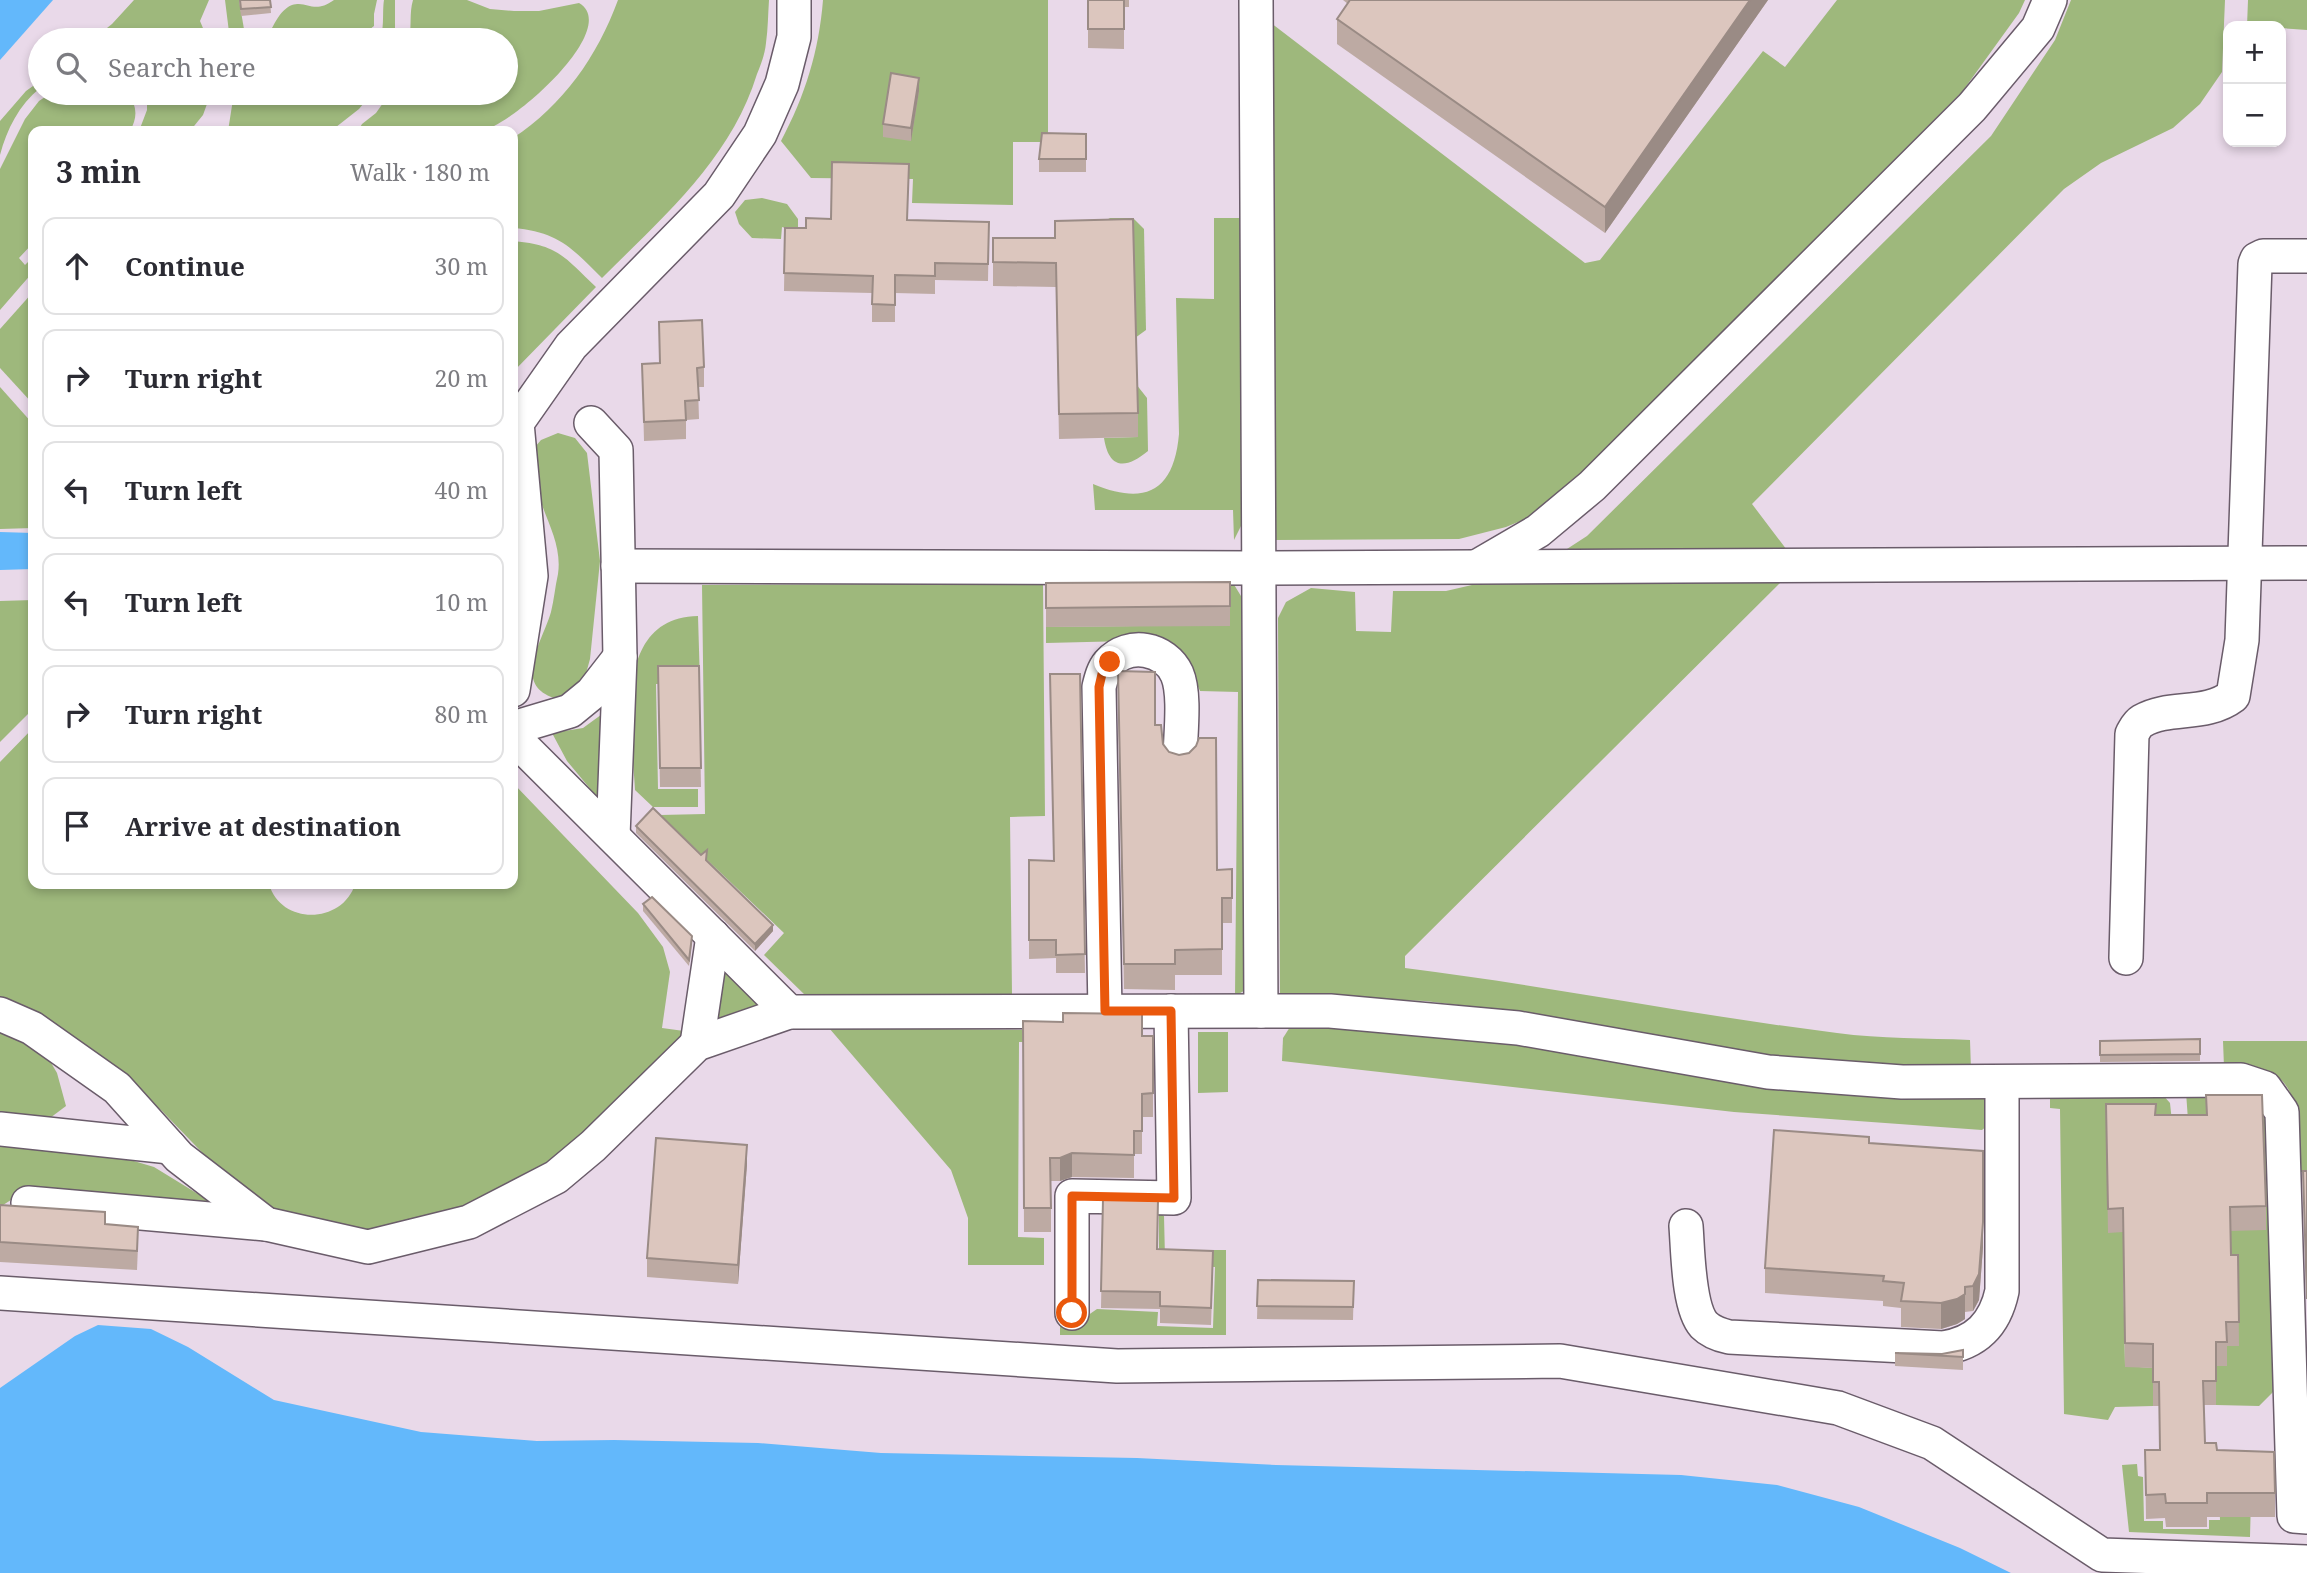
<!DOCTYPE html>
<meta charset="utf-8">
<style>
body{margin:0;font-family:"Noto Serif",serif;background:#f7f7f7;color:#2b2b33}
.controls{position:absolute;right:21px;top:21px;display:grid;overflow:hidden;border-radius:14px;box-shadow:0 4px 10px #0003}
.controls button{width:63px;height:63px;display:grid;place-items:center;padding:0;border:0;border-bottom:2px solid #e1e1e2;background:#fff;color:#2b2b33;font:35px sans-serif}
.stop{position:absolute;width:21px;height:21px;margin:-16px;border:5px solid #ea580c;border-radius:50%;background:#fff}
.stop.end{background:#ea580c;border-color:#fff;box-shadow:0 2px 7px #0008}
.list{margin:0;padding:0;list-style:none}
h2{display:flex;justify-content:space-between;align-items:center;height:91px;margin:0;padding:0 28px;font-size:30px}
h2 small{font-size:23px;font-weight:400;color:#7c7c81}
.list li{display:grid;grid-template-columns:46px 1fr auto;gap:21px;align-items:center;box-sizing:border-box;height:98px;margin:0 14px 14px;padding:0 14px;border:2px solid #e1e1e2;border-radius:14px}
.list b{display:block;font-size:26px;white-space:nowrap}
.list em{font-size:23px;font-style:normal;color:#7c7c81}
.icon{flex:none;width:38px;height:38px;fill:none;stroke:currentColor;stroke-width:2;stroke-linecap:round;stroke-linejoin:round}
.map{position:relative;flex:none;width:2307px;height:1573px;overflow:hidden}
.search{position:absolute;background:#fff;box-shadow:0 4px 10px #0003;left:28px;top:28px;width:490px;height:77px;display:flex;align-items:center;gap:18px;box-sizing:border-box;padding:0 24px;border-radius:38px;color:#7c7c81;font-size:26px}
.panel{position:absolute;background:#fff;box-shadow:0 4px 10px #0003;left:28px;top:126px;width:490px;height:763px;border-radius:14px}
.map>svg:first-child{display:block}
.green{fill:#9eb87c}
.water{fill:#63b8fb}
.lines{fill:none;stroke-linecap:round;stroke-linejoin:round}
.minor-casing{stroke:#6a5c6a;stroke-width:36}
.minor{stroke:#fff;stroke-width:33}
.wall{fill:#bdaaa3}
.shaded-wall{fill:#9a8b85}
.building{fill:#dcc6be;stroke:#9a8b85;stroke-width:2}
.route{stroke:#ea580c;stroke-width:9}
</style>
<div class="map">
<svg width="2307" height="1573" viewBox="0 0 2307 1573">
<rect width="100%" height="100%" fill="#e9d9e9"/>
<g class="green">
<polygon points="134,0 209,0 200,21 208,40 92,40 112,24"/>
<polygon points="225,0 239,0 245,35 230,40"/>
<path d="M334 0H377L374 14V26C357 40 346 46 324 37 305 44 296 38 278 34L266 40C272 29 279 10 292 5 308 0 313 15 334 0Z"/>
<path d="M384 0H395V40H379C385 31 382 12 384 0Z"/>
<path d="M413 0H467L490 9 514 11H539L579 3C622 28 512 126 481 131 469 133 456 131 444 131 415 131 387 131 358 131L362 124 376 113 390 93H506V40H409C412 27 409 13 413 0Z"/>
<path d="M618 0H769C768 14 768 29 766 43 765 54 761 64 757 74 731 159 663 217 602 278 571 247 558 232 513 228V138C563 105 597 57 618 0Z"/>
<path d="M823 0H1048V142H1013V205L912 203 913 179 811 178 781 141C805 96 819 51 823 0Z"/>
<polygon points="1837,0 2025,0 2019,13 1962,92 1542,512 1506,527 1459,539 1275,540 1271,23 1585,263 1600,260 1763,51 1785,67"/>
<path d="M2071 0H2225L2222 72 2200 104 2173 128 2101 163 2064 189 1752 504 1793 558 1786 577 1405 956V968C1549 986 1692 1015 1837 1033 1881 1039 1926 1038 1970 1040L1971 1070 1774 1057 1507 1011 1425 1001 1280 995 1278 618 1286 602 1311 588 1355 592 1356 631 1391 632 1393 591H1446L1533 571 1587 536 1991 136 2055 40Z"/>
<polygon points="2248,0 2307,0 2307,30 2281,28 2281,26 2247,26"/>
<path d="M40 81V88C19 105 7 129 0 155V121L26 91Z"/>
<path d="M51 93H81L93 96 100 93H128C137 106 138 117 130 131H33V243L19 258 25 265 33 257V272L0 310V169L25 119 39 101Z"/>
<polygon points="165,93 211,93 203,115 190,131 139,131 147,110 147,99 154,99"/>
<polygon points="234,93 372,93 359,109 331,131 260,131 246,129 228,131"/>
<polygon points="762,198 787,204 798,219 798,232 782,227 781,239 752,238 739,224 735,212 745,200"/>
<polygon points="1110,218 1133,218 1144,229 1146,330 1135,338 1102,223"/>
<path d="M1214 218H1241L1248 512 1234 540 1233 510H1095L1093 484C1146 506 1174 491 1179 434L1176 298 1214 299Z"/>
<path d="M513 241C559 245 564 257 596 287L513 372Z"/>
<polygon points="33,292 33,404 0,368 0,329"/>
<path d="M1136 384 1147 398 1148 451C1126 469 1109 470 1104 438L1138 437Z"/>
<polygon points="0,387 33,424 33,528 0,529"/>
<path d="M558 433 575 438 587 453 600 561 590 659 582 688 557 699C510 686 543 641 551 612 554 600 555 587 558 574 563 540 540 512 535 480 533 470 535 457 535 447L541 440Z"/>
<polygon points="1043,583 1045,816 1010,817 1012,995 806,996 764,955 784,933 660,815 705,814 702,585"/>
<polygon points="1233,583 1252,614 1249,988 1235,996 1238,692 1200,691 1183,653 1169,640 1046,643 1046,627 1230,625 1206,584"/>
<polygon points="33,600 33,709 0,742 0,601"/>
<path d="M698 616 700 683 656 684 658 789H698V807H653L635 790C632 731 611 618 698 616Z"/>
<polygon points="605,712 606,793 597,797 567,761 552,733 583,728"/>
<path d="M33 728V884H269C281 926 343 924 355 884H513V783L638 913 663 947 670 972 662 1028 684 1031 672 1051 565 1156 477 1206 373 1232 309 1224 263 1205 219 1170 162 1111 113 1068 0 999V762Z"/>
<polygon points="725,962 768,1004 710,1028"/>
<polygon points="1290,1027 1389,1029 1994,1096 1993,1121 1982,1130 1734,1112 1282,1061 1283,1038"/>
<polygon points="829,1028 1043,1030 1043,1042 1019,1042 1018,1237 1044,1238 1044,1265 968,1265 968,1218 951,1170"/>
<polygon points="0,1029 46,1054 57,1073 66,1106 46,1121 0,1118"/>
<polygon points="1198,1032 1228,1032 1228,1092 1198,1093"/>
<path d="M2223 1041H2307V1172H2298C2297 1133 2306 1073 2252 1067 2243 1066 2233 1067 2224 1067Z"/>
<path d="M2186 1092C2215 1093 2250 1092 2268 1120L2273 1392 2259 1406 2216 1405V1366H2226V1346H2238L2188 1120Z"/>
<polygon points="2162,1094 2170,1103 2172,1122 2108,1232 2155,1232 2123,1266 2125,1366 2153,1368 2153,1406 2115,1407 2108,1420 2064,1414 2060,1109 2050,1108 2050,1095"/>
<polygon points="0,1146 117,1156 154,1167 216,1205 14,1198 0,1207"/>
<polygon points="1159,1213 1164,1216 1165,1258 1199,1258 1199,1250 1226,1250 1226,1335 1060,1335 1060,1318 1084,1318 1097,1309 1158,1312 1157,1326 1213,1328 1215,1267 1159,1265"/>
<polygon points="2252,1460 2250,1537 2129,1532 2122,1465 2137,1464 2138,1476 2143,1477 2144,1521 2163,1521 2163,1529 2209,1529 2209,1520 2220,1520 2218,1465"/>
</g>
<g class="water">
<polygon points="0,0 53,0 0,60"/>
<polygon points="0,532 33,533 33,569 0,570"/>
<polygon points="98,1325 151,1329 188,1347 274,1400 421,1432 537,1441 614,1440 758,1443 881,1453 1137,1458 1276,1465 1681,1475 1777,1485 1859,1507 1960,1548 2011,1573 0,1573 0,1388 75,1336"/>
</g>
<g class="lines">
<defs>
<g id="minor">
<polyline points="1256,0 1261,1011"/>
<polyline points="591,423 616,450 620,657 613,836"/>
<polyline points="618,566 1259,568 2307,563"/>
<polyline points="1478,566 1538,531 1592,486 1972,107 2038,28 2050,0"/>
<polyline points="513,690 531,576 517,423 571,346 719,195 760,134 782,84 794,37 794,0"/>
<polyline points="513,728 570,711 592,693 620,657"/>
<polyline points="513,737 789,1012"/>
<path d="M2126 958 2132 734C2135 729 2137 724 2142 721 2170 705 2205 717 2233 696L2242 640 2255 264 2257 259 2263 256H2307"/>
<path d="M1105 1011 1099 687C1101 679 1103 670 1109 663 1129 641 1165 648 1177 674 1186 695 1180 737 1180 761"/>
<polyline points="0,1014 32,1028 117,1088 179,1157 266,1224 368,1247 469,1222 556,1177 593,1146 697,1044 789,1012 1330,1011 1518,1028 1768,1072 1902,1082 2241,1080 2265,1088 2282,1112 2294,1516 2307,1517"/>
<polyline points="697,1044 713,936"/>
<polyline points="0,1129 170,1147"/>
<polyline points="28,1203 266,1224"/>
<path d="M1686 1226C1688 1251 1688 1307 1704 1325 1711 1332 1720 1335 1729 1337L1943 1348C1976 1343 1995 1324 2002 1291V1082"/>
<polyline points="0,1293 1117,1366 1560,1361 1838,1408 1932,1443 2102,1555 2307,1562"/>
<polyline points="1072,1313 1072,1196 1174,1198 1171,1011"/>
</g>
</defs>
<use href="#minor" class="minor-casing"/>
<use href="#minor" class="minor"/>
</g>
<g class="wall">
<polygon points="239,0 270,0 271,13 241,16"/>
<polygon points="1088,0 1129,0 1129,7 1124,7 1124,49 1088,48"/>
<polygon points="1343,0 1768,0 1605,233 1337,44 1337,19 1348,4"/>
<polygon points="919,91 911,141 883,137 883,124"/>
<polygon points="134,93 164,93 160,96 147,99"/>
<polygon points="1086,134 1086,172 1039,172 1039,159"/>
<polygon points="908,220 989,222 988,281 935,280 935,294 895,293 895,322 872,322 872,293 784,291 785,228 806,228"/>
<polygon points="993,238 1055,238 1138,413 1138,437 1059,439 1056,287 993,286"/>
<polygon points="659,322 704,367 704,387 698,387 699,419 686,420 686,439 644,441 642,364 660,363"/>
<polygon points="1230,582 1230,626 1046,627 1046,583"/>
<polygon points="699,666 701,787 660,787 658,686"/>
<polygon points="1080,674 1085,973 1056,973 1056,958 1029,959 1029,860 1054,861"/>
<polygon points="1118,697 1155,725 1217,870 1232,869 1232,923 1222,923 1222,975 1175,975 1175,990 1124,989"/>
<polygon points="636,826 707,861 773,931 755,951 636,833"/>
<polygon points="643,904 692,943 689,966 643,911"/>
<polygon points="1023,1021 1142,1036 1153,1036 1153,1117 1142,1117 1142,1154 1134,1154 1134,1178 1072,1177 1060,1181 1051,1181 1051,1232 1024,1232"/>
<polygon points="2200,1039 2200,1061 2100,1062 2100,1041"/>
<polygon points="2106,1104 2156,1115 2266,1206 2266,1230 2230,1231 2231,1255 2238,1255 2239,1346 2227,1346 2227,1366 2216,1366 2216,1405 2204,1405 2205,1443 2217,1450 2275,1493 2275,1517 2207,1517 2207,1527 2166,1527 2165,1518 2146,1519 2145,1450 2160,1450 2159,1406 2153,1406 2153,1368 2125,1367 2123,1232 2108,1233"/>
<polygon points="1869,1143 1983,1247 1979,1300 1973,1311 1965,1312 1965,1319 1957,1324 1941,1329 1901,1327 1901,1308 1883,1306 1883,1301 1765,1293 1765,1268"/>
<polygon points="747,1164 738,1284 647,1277 647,1258"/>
<polygon points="1103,1199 1158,1249 1213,1268 1211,1325 1160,1323 1160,1309 1101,1308"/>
<polygon points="0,1205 105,1224 138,1246 137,1270 0,1262"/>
<polygon points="1258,1280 1354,1281 1353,1320 1257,1319"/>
<polygon points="1963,1350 1963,1370 1895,1366 1895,1353 1942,1354"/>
</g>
<g class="shaded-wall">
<polygon points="1750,0 1768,0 1605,233 1605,207"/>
<polygon points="919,78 919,91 911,141 911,128"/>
<polygon points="773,925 773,931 755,951 755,944"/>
<polygon points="747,1145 747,1164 738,1284 738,1265"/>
<polygon points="1072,1153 1072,1177 1060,1181 1060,1158"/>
<polygon points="1983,1222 1983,1247 1979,1300 1973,1311 1973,1286"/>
<polygon points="1965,1287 1965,1319 1957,1324 1941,1329 1941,1303"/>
</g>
<g class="building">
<polygon points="240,0 270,0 271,7 241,9"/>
<rect x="1088" y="0" width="36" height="29"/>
<polygon points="1350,0 1750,0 1605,207 1337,19"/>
<polygon points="891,73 919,78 911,128 883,124"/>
<polygon points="1042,133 1086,134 1086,159 1039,159"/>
<polygon points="832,162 909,164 907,220 989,222 988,264 935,263 935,276 895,275 895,305 872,304 873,276 784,273 785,228 806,228 806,218 831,219"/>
<polygon points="1133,219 1138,413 1059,414 1056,263 993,262 993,238 1055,238 1055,221"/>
<polygon points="702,320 704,367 697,368 699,400 685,401 686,420 644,422 642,364 660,363 659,322"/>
<polygon points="1230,582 1230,606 1046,608 1046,583"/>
<polygon points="658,666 699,666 701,768 660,768"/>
<polygon points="1118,671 1155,672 1155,725 1161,725 1163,744 1169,752 1179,755 1189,753 1196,746 1199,738 1216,738 1217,870 1232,869 1232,898 1222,898 1222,949 1175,950 1175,964 1124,964"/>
<polygon points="1050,674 1080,674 1085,954 1056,955 1056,940 1029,940 1029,860 1054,861"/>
<polygon points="653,808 701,855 707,850 706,860 773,925 755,944 636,826"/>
<polygon points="652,897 692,936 689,960 643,904"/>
<polygon points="1063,1013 1142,1014 1142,1036 1153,1036 1153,1093 1142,1094 1142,1131 1134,1131 1134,1155 1072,1153 1060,1158 1050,1158 1051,1208 1024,1208 1023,1021 1063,1022"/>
<polygon points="2200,1039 2200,1054 2100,1055 2100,1041"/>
<polygon points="2206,1095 2262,1095 2266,1206 2230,1207 2231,1255 2238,1255 2239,1322 2226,1322 2227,1342 2216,1342 2216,1381 2203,1381 2205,1443 2216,1443 2217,1450 2274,1452 2275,1493 2207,1493 2207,1503 2166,1503 2165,1494 2146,1495 2145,1450 2160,1450 2159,1382 2153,1382 2153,1344 2125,1343 2123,1208 2108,1209 2106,1104 2156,1104 2155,1115 2207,1115"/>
<polygon points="1774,1130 1869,1137 1869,1143 1983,1151 1983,1222 1979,1274 1973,1286 1965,1287 1965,1294 1957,1299 1941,1303 1901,1301 1904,1283 1883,1281 1884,1276 1765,1268"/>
<polygon points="656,1138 747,1145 738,1265 647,1258"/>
<polygon points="2303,1171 2307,1171 2307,1299"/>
<polygon points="1103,1199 1158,1200 1157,1249 1213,1251 1211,1308 1160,1306 1160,1292 1101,1291"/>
<polygon points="0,1205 105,1212 105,1224 138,1227 137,1251 0,1242"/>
<polygon points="1258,1280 1354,1281 1353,1307 1257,1306"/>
<polygon points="1963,1350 1963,1357 1895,1353 1942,1354"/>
</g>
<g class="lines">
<polyline class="route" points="1072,1313 1072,1196 1174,1198 1171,1011 1105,1011 1099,687 1102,674 1110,662"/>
</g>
</svg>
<div class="controls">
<button>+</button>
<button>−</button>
</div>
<div class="stop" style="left:1072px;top:1313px"></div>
<div class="stop end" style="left:1110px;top:662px"></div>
<div class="search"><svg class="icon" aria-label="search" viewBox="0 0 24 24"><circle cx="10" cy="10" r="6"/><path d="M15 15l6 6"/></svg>Search here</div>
<section class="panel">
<h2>3 min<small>Walk · 180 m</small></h2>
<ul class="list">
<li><svg class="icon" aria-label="ahead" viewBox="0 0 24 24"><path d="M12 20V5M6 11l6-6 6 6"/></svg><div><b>Continue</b></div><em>30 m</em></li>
<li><svg class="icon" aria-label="right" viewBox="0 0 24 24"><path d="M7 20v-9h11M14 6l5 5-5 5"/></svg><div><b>Turn right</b></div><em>20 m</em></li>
<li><svg class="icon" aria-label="left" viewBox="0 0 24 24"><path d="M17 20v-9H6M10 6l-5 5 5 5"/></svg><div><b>Turn left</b></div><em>40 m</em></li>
<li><svg class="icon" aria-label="left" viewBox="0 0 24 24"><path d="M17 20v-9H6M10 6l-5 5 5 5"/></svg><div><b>Turn left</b></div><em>10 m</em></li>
<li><svg class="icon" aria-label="right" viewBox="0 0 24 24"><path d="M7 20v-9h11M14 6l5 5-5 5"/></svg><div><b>Turn right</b></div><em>80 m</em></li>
<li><svg class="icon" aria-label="arrive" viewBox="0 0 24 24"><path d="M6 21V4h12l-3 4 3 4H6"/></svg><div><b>Arrive at destination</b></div></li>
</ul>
</section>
</div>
